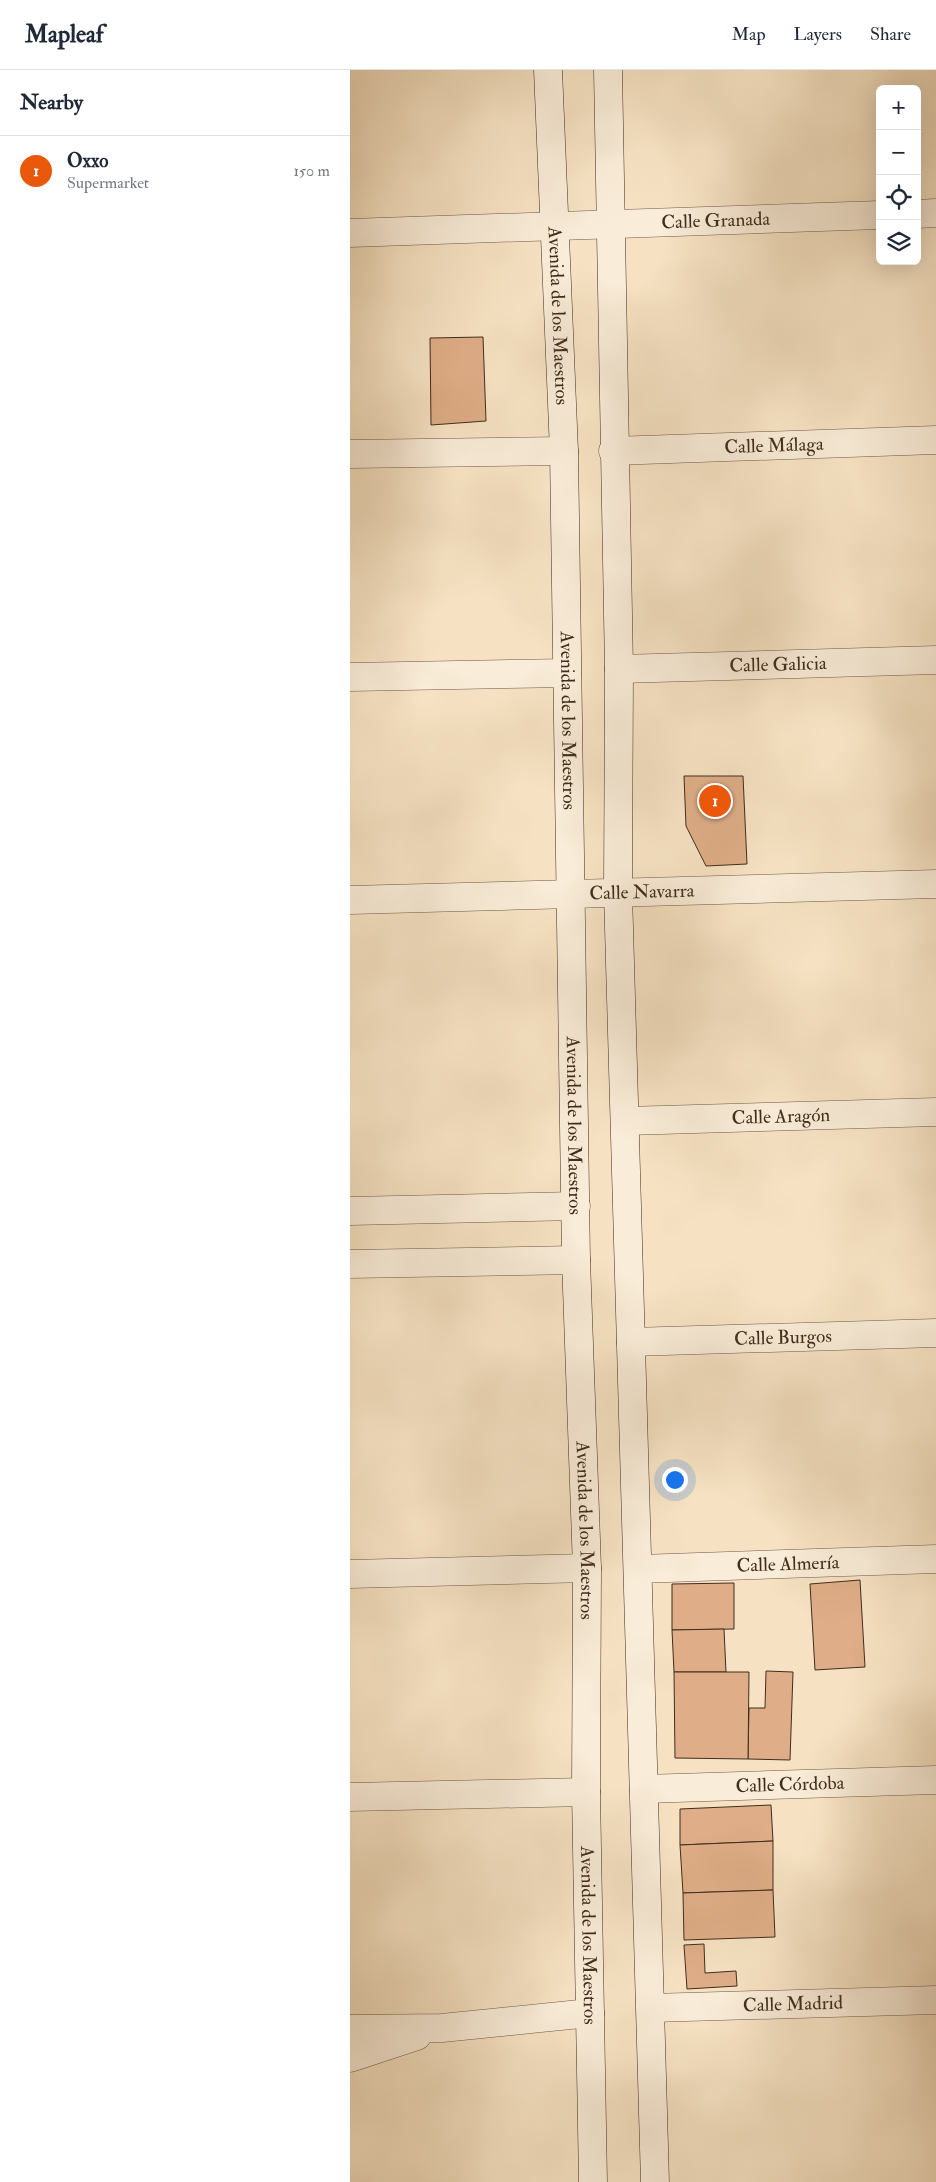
<!DOCTYPE html>
<meta charset="utf-8">
<style>
body{margin:0;font-family:"IM FELL Double Pica",serif;background:#f2f2f3;color:#1f2937}
.controls{position:absolute;right:15px;top:15px;display:grid;overflow:hidden;border-radius:8px;box-shadow:0 5px 20px #0002}
.controls button{width:45px;height:45px;display:grid;place-items:center;padding:0;border:0;border-bottom:1px solid #e0e1e3;background:#fff;color:#1f2937;font:25px sans-serif}
.you{position:absolute;left:324px;top:1409px;width:18px;height:18px;margin:-12px;border:4px solid #fff;border-radius:50%;background:#1a73e8;box-shadow:0 0 0 8px #1a73e833}
.badge{display:grid;place-items:center;width:32px;height:32px;border-radius:50%;background:#ea580c;color:#fff;font-size:16px;font-weight:700}
.pin{position:absolute;translate:-50% -50%;border:2px solid #fff;box-shadow:0 1px 5px #0006}
.list{margin:0;padding:0;list-style:none}
h2{display:flex;justify-content:space-between;align-items:center;height:65px;margin:0;padding:0 20px;font-size:21px}
h2 small{font-size:16px;font-weight:400;color:#747a83}
.list li{display:grid;grid-template-columns:32px 1fr auto;gap:15px;align-items:center;box-sizing:border-box;height:70px;padding:0 20px;border-top:1px solid #e0e1e3}
.list b{display:block;font-size:19px;white-space:nowrap}
.list p{margin:0;font-size:16px;white-space:nowrap;color:#747a83}
.list em{font-size:16px;font-style:normal;color:#747a83}
.icon{flex:none;width:28px;height:28px;fill:none;stroke:currentColor;stroke-width:2;stroke-linecap:round;stroke-linejoin:round}
.map{position:relative;flex:none;width:586px;height:2112px;overflow:hidden}
header{display:flex;align-items:center;gap:30px;box-sizing:border-box;height:70px;padding:0 25px;background:#fff;border-bottom:1px solid #e0e1e3}
header strong{font-size:24px}
nav{display:flex;gap:28px;margin-inline-start:auto;font-size:18px}
main{display:flex}
aside{flex:1;background:#fff}
.map>svg:first-child{display:block}
.building{fill:#dfae88;stroke:#412d1d}
.lines{fill:none;stroke-linecap:round;stroke-linejoin:round}
.minor-casing{stroke:#6e5a46;stroke-width:29}
.secondary-casing{stroke:#412d1d;stroke-width:29}
.minor{stroke:#f9ecd8;stroke-width:28}
.secondary{stroke:#f9ecd8;stroke-width:28}
.labels{text-anchor:middle;dominant-baseline:central;stroke-width:4;stroke-linejoin:round;paint-order:stroke}
.street-label{font-size:19px;fill:#412d1d;stroke:#f9ecd8}
</style>
<header>
<strong>Mapleaf</strong>
<nav><a>Map</a><a>Layers</a><a>Share</a></nav>
</header>
<main>
<aside>
<h2>Nearby<small></small></h2>
<ul class="list">
<li><span class="badge">1</span><div><b>Oxxo</b><p>Supermarket</p></div><em>150 m</em></li>
</ul>
</aside>
<div class="map">
<svg width="586" height="2112" viewBox="0 0 586 2112">
<rect width="100%" height="100%" fill="#f6e2c3"/>
<filter id="stains"><feTurbulence type="fractalNoise" baseFrequency=".004" numOctaves="4"/><feColorMatrix values="0 0 0 0 .2 0 0 0 0 .09 0 0 0 0 .02 0 0 0 .5 -.17"/></filter>
<radialGradient id="worn" r=".72"><stop offset=".6" stop-color="#630" stop-opacity="0"/><stop offset="1" stop-color="#630" stop-opacity=".3"/></radialGradient>
<g class="building">
<polygon points="133,267 136,351 81,355 80,268"/>
<polygon points="334,706 393,706 397,794 356,796 336,756"/>
<polygon points="510,1510 515,1597 465,1600 460,1514"/>
<polygon points="384,1513 384,1559 322,1560 322,1514"/>
<polygon points="374,1559 376,1602 324,1602 322,1560"/>
<polygon points="416,1601 443,1602 440,1690 398,1689 399,1638 415,1638"/>
<polygon points="324,1602 399,1602 398,1689 325,1688"/>
<polygon points="421,1735 423,1771 330,1775 330,1739"/>
<polygon points="423,1771 423,1820 333,1823 330,1775"/>
<polygon points="423,1820 425,1867 334,1870 333,1823"/>
<polygon points="354,1874 355,1903 386,1901 387,1916 337,1919 334,1875"/>
</g>
<g class="lines">
<defs>
<g id="minor">
<polyline points="567,144 586,143"/>
<path id="s1" d="M0 163 530 145"/>
<path id="s2" d="M263 381 586 370"/>
<polyline points="0,384 214,381"/>
<path id="s3" d="M269 599 586 590"/>
<polyline points="0,607 217,603"/>
<path id="s4" d="M0 830 586 814"/>
<path id="s5" d="M276 1051 586 1042"/>
<polyline points="0,1141 226,1136"/>
<polyline points="0,1194 226,1190"/>
<path id="s6" d="M281 1272 586 1263"/>
<path id="s7" d="M289 1499 586 1489"/>
<polyline points="0,1504 237,1498"/>
<path id="s8" d="M294 1719 586 1710"/>
<polyline points="0,1727 236,1722"/>
<path id="s9" d="M301 1938 586 1930"/>
<polyline points="0,1959 92,1958 240,1943"/>
<polyline points="0,1988 67,1966"/>
</g>
<g id="secondary">
<path id="s10" d="M198 0 214 381 226 1190 237 1498 236 1722 243 2112"/>
<polyline points="258,0 269,599 268,823 305,2112"/>
</g>
</defs>
<use href="#minor" class="minor-casing"/>
<use href="#secondary" class="secondary-casing"/>
<use href="#minor" class="minor"/>
<use href="#secondary" class="secondary"/>
</g>
<g class="labels">
<g class="street-label">
<text stroke="none"><textPath href="#s1" startOffset="366">Calle Granada</textPath></text>
<text stroke="none"><textPath href="#s10" startOffset="246">Avenida de los Maestros</textPath></text>
<text stroke="none"><textPath href="#s2" startOffset="161">Calle Málaga</textPath></text>
<text stroke="none"><textPath href="#s3" startOffset="159">Calle Galicia</textPath></text>
<text stroke="none"><textPath href="#s10" startOffset="651">Avenida de los Maestros</textPath></text>
<text stroke="none"><textPath href="#s4" startOffset="292">Calle Navarra</textPath></text>
<text stroke="none"><textPath href="#s5" startOffset="155">Calle Aragón</textPath></text>
<text stroke="none"><textPath href="#s10" startOffset="1056">Avenida de los Maestros</textPath></text>
<text stroke="none"><textPath href="#s6" startOffset="152">Calle Burgos</textPath></text>
<text stroke="none"><textPath href="#s10" startOffset="1461">Avenida de los Maestros</textPath></text>
<text stroke="none"><textPath href="#s7" startOffset="149">Calle Almería</textPath></text>
<text stroke="none"><textPath href="#s8" startOffset="146">Calle Córdoba</textPath></text>
<text stroke="none"><textPath href="#s10" startOffset="1866">Avenida de los Maestros</textPath></text>
<text stroke="none"><textPath href="#s9" startOffset="142">Calle Madrid</textPath></text>
</g>
</g>
<rect width="100%" height="100%" filter="url(#stains)"/>
<rect width="100%" height="100%" fill="url(#worn)"/>
</svg>
<div class="controls">
<button>+</button>
<button>−</button>
<button><svg class="icon" aria-label="locate" viewBox="0 0 24 24"><circle cx="12" cy="12" r="6"/><path d="M12 2v4M12 18v4M2 12h4M18 12h4"/></svg></button>
<button><svg class="icon" aria-label="layers" viewBox="0 0 24 24"><path d="M12 4l9 5-9 5-9-5zM3 14l9 5 9-5"/></svg></button>
</div>
<div class="you"></div>
<div class="pin badge" style="left:365px;top:731px">1</div>
</div>
</main>
